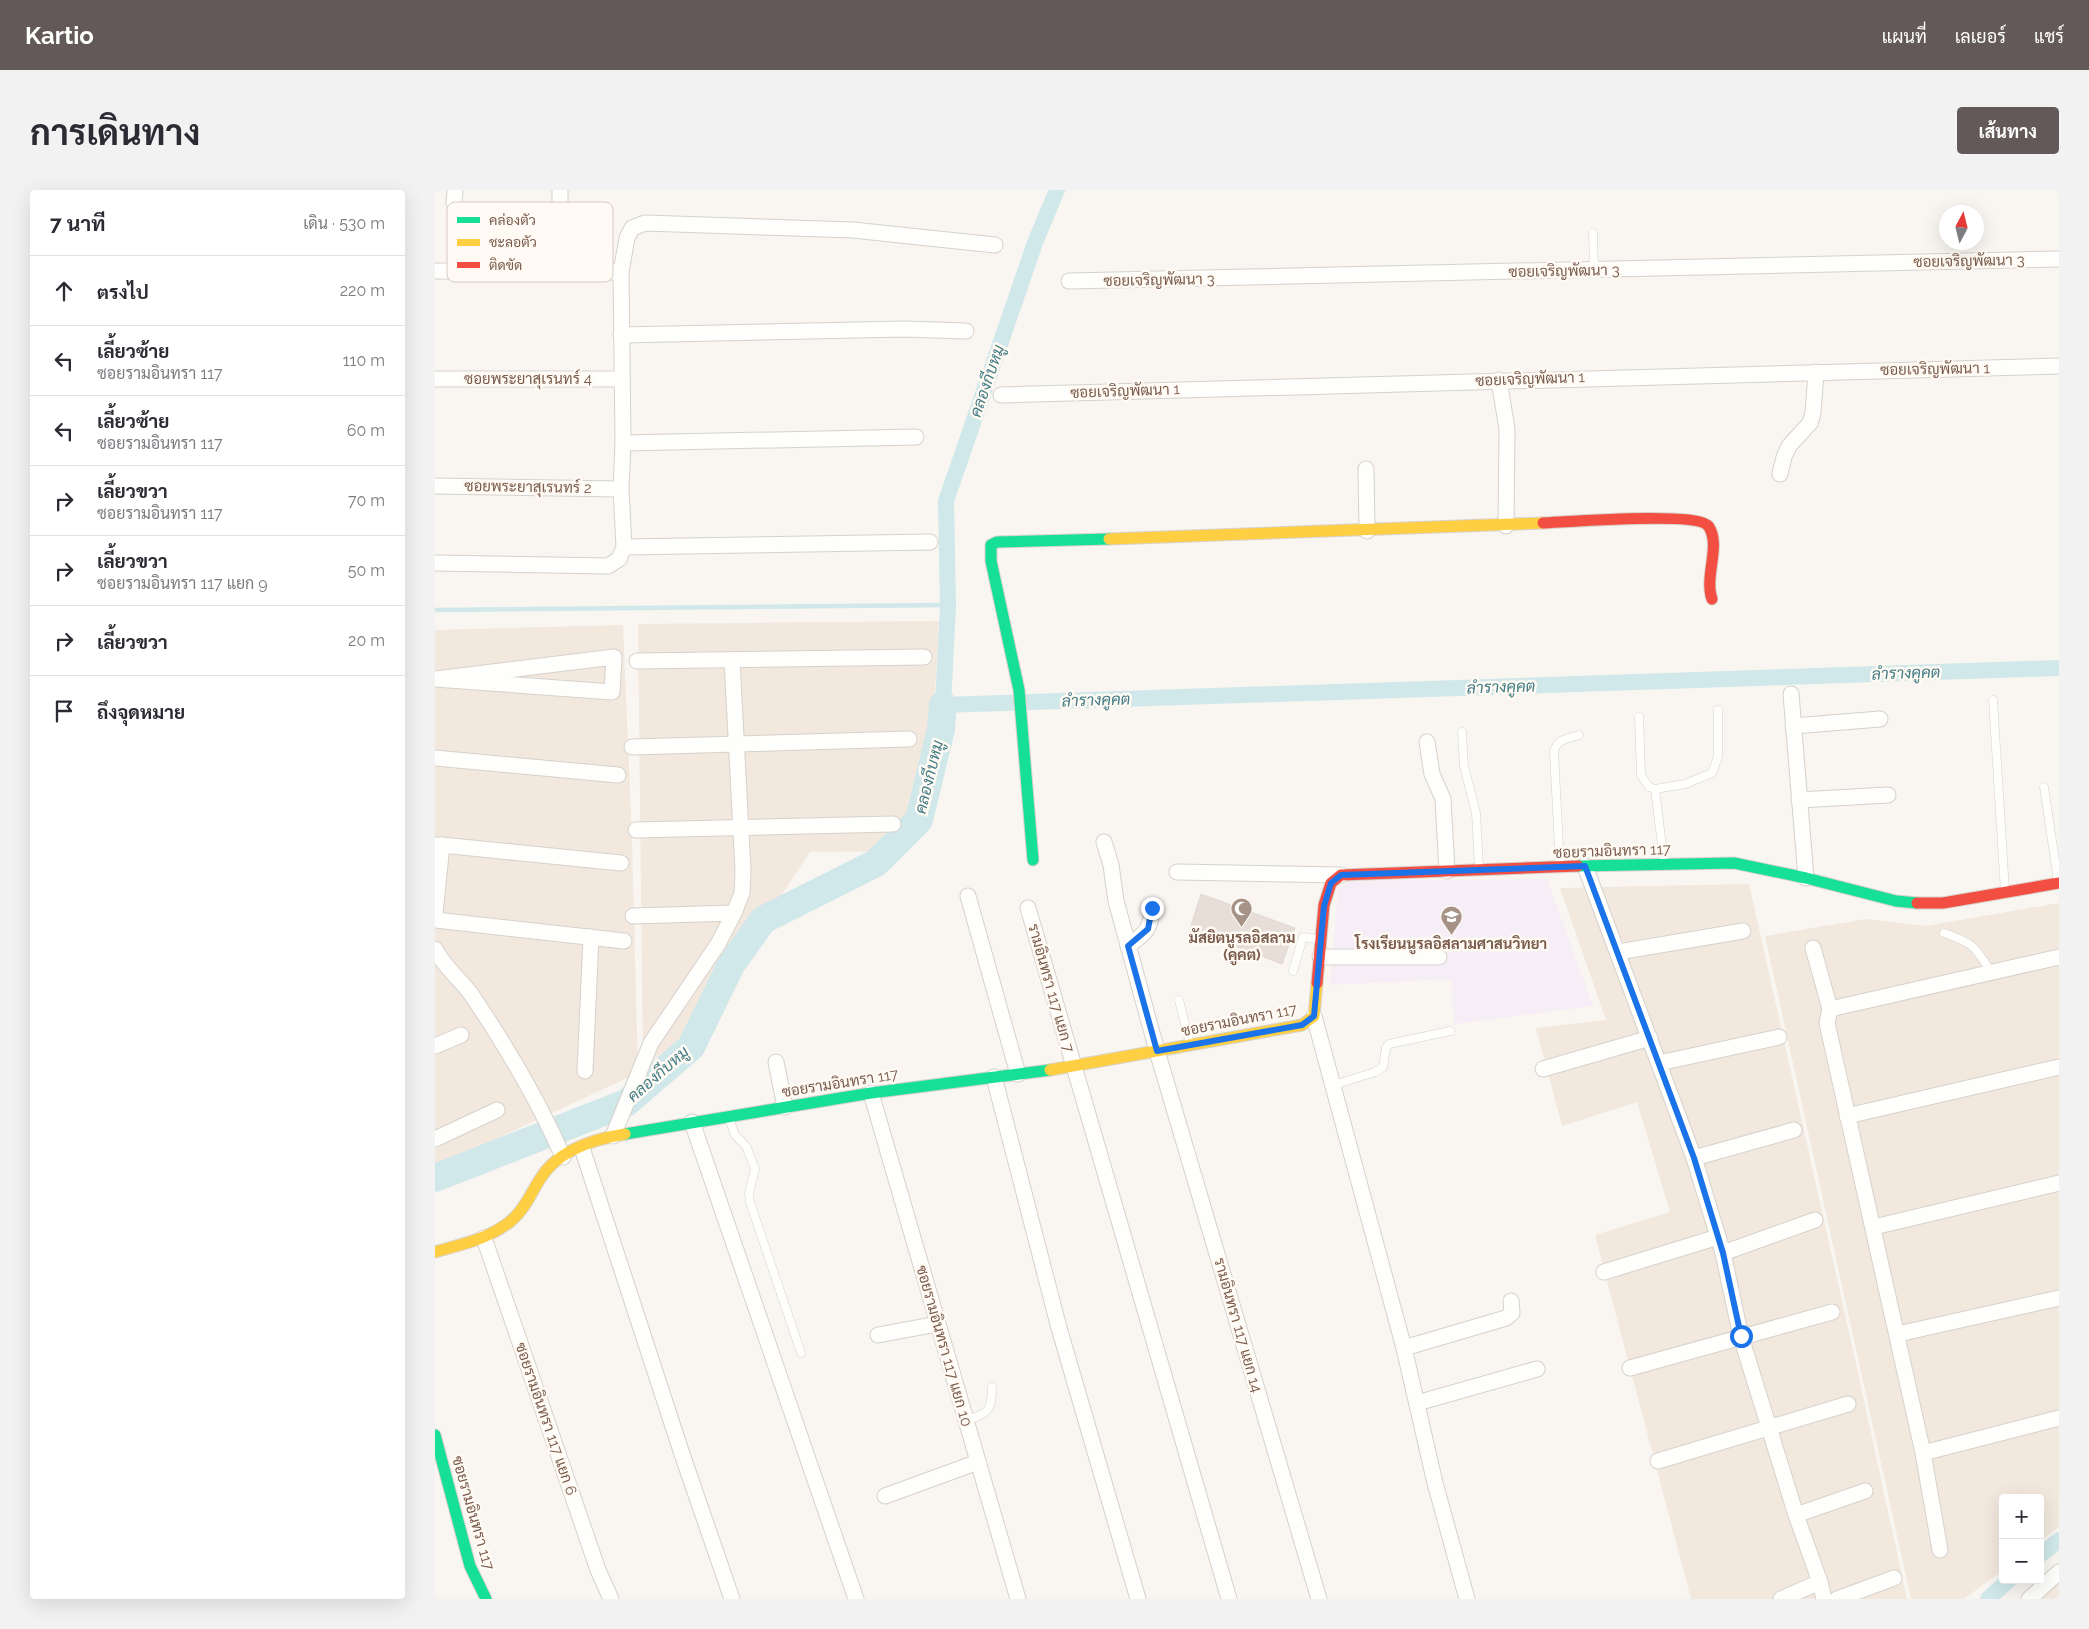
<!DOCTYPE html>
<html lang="th">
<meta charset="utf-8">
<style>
body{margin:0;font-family:Raleway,Sarabun,sans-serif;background:#f2f2f3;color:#2b2b33}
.controls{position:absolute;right:15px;bottom:15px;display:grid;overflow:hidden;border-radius:5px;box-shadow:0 5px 20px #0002}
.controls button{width:45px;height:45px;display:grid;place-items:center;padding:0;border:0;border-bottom:1px solid #e1e1e2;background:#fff;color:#2b2b33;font:25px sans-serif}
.compass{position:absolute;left:1504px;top:15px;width:45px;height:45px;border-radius:50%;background:#fff;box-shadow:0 5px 20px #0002;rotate:7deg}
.stop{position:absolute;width:15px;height:15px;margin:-11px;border:4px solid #1a73e8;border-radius:50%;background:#fff}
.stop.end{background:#1a73e8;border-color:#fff;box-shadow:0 1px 5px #0008}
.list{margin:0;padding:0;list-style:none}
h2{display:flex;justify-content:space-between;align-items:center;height:65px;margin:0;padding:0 20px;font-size:21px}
h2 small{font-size:16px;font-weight:400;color:#7c7c81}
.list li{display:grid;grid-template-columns:32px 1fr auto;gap:15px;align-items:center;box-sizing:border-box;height:70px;padding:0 20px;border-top:1px solid #e1e1e2}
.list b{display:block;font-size:19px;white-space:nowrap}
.list p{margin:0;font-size:16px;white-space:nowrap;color:#7c7c81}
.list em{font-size:16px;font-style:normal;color:#7c7c81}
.icon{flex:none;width:28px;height:28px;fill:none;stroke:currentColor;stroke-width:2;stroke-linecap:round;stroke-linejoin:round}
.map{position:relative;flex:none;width:1624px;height:1409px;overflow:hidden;border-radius:5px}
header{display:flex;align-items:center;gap:30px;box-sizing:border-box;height:70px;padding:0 25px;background:#625958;color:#fff}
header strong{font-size:24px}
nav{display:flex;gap:28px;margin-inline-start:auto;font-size:18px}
.intro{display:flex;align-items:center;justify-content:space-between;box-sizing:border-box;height:120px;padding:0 30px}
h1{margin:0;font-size:35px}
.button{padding:12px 22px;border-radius:5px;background:#625958;color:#fff;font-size:18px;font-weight:700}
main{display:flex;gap:30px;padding:0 30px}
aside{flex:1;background:#fff;border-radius:5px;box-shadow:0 5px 20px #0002}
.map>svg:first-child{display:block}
.residential{fill:#f2e8de}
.education{fill:#f6eef6}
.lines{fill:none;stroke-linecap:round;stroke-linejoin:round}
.stream{stroke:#d0e8ea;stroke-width:4.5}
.canal{stroke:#d0e8ea;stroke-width:16}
.river{stroke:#d0e8ea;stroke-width:28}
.building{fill:#e6ded7;stroke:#e2d8d2}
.lane-casing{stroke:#d7d1cb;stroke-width:9}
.street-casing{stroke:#d7d1cb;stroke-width:17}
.fast-casing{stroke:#d9d2cb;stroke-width:13}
.slow-casing{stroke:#d9d2cb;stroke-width:13}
.jam-casing{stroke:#d9d2cb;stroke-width:13}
.lane{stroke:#fefefd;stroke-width:8}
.street{stroke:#fefefd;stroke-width:15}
.fast{stroke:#16e098;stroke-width:11}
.slow{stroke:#ffcf43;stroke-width:11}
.jam{stroke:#f24e42;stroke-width:11}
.route{stroke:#1a73e8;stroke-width:6}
.labels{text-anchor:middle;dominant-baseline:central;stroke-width:5;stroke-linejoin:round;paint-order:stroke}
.street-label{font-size:15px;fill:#7a5c4d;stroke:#fffaf3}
.poi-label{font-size:15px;font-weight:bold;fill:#7a5c4d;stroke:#fffaf3}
.water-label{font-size:16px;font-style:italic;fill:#437c86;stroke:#fffaf3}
.key{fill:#fffaf3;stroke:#d7cbc1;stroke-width:1}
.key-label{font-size:14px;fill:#7a5c4d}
</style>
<header>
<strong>Kartio</strong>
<nav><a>แผนที่</a><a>เลเยอร์</a><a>แชร์</a></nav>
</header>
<div class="intro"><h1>การเดินทาง</h1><a class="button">เส้นทาง</a></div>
<main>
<aside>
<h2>7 นาที<small>เดิน · 530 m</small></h2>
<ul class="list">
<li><svg class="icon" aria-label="ahead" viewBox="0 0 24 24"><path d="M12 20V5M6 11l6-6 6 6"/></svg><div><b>ตรงไป</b></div><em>220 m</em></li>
<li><svg class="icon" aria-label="left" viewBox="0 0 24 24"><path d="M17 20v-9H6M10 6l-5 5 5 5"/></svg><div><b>เลี้ยวซ้าย</b><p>ซอยรามอินทรา 117</p></div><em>110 m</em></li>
<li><svg class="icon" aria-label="left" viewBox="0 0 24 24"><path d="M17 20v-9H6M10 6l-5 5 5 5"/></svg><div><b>เลี้ยวซ้าย</b><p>ซอยรามอินทรา 117</p></div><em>60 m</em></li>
<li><svg class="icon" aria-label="right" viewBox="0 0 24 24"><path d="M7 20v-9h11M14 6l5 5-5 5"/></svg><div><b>เลี้ยวขวา</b><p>ซอยรามอินทรา 117</p></div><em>70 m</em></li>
<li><svg class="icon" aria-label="right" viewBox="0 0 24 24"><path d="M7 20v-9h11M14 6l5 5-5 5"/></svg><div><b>เลี้ยวขวา</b><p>ซอยรามอินทรา 117 แยก 9</p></div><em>50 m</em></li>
<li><svg class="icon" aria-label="right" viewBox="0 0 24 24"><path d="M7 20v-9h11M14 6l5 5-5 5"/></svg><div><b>เลี้ยวขวา</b></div><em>20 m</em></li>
<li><svg class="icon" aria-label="arrive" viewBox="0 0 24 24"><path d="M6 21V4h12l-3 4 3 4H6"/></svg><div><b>ถึงจุดหมาย</b></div></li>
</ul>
</aside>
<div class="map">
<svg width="1624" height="1409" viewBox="0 0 1624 1409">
<rect width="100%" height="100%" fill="#f9f5f0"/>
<g class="residential">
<polygon points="504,431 497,555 463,661 375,662 254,845 208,877 203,434"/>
<polygon points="188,435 197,649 203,883 0,977 0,440"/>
<polygon points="1314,694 1421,1174 1472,1409 1256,1409 1160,1045 1235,1022 1202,912 1127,936 1101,838 1171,830 1125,698"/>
<polygon points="1624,713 1624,1337 1605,1351 1605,1308 1568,1308 1568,1380 1529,1409 1476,1409 1330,746 1432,729 1491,736"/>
<polygon points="1624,1377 1624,1409 1588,1409"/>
</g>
<polygon class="education" points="1112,689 1158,816 1019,834 1016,789 895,795 903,701 913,691"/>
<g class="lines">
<polyline class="stream" points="0,420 513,415"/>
<g class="canal">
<polyline points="622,0 601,50 511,311 513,415 508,515 1624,478"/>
<polyline points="1605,1365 1624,1350"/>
<polyline points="1553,1409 1574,1390"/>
</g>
<polyline class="river" points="0,988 191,913 256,857 296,775 328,730 441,673 484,630 506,539 508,515"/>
</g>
<polygon class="building" points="766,704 860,738 847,774 755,739"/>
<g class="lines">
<defs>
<g id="lane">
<polyline points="1158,43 1159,80"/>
<polyline points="1558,510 1570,701"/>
<polyline points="1204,527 1206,585 1214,597 1220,599 1229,672"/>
<polyline points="1027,542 1029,576 1041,623 1044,678"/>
<polyline points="1609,597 1623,691"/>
<polyline points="1220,599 1250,594 1277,583 1283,567 1283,520"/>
<path d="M1125 676 1119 562C1122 549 1132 549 1144 545"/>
<path d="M1509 743C1538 753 1540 756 1556 782"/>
<polyline points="858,781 868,747 884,749"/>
<polyline points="744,810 755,854"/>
<polyline points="899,895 940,882 948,877 951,858 954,854 1015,841"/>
<polyline points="294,928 300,945 311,956 320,979 314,1003 315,1012 366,1163"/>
<path d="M530 1231C553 1223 557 1222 557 1197"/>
</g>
<g id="street">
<polyline points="125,0 125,18"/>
<polyline points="19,13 20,0"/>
<polyline points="0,81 186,82"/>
<polyline points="634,91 1624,69"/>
<polyline points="186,145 469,139 531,141"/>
<polyline points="0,189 186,189"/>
<polyline points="1064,190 1072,239 1071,336"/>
<polyline points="566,205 1624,176"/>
<polyline points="188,253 481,247"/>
<polyline points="931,279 932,341"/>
<polyline points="1345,284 1349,267 1354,256 1375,233 1378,223 1381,182"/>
<polyline points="0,296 186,299"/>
<polyline points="189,357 495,352"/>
<polyline points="0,373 173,376 184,369 189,357 186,299 188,253 186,82 192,48 197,38 210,33 418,40 560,55"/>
<polygon points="179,467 177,502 0,489"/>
<polyline points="202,471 489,467"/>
<polyline points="1356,504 1371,688"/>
<polyline points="1358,536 1445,529"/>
<polyline points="992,552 997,584 1008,609 1012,681"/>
<polyline points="197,557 474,549"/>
<polyline points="0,568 183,585"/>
<polyline points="1364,610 1453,605"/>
<polyline points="201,640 458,634"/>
<polyline points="669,652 676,675 681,711 722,861 884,1409"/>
<polyline points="0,655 7,655 0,723"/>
<polyline points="7,655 186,673"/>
<polyline points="1150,676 1259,968 1288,1063 1306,1147 1361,1325 1385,1392 1346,1409"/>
<polyline points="742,682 906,685"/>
<polyline points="533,706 583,884"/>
<polyline points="593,718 794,1409"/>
<polyline points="198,726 299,723"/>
<polyline points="0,730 189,751"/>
<path d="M693 756C710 743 716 740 717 718"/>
<polyline points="1378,758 1395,819 1392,833 1488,1263 1505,1360"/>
<path d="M0 759C8 776 25 789 36 804 71 856 103 909 128 967"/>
<polyline points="1183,762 1308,741"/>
<polyline points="885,767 1004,767"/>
<polyline points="1395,819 1624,767"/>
<polyline points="879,826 969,1158 1000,1293 1032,1409"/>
<polyline points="0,856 26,845"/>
<polyline points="341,872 350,917"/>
<polyline points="1224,873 1344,847"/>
<polyline points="1108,879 1215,848"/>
<polyline points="150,881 156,747"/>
<polyline points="559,887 624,1138 703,1409"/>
<polyline points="436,903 583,1409"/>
<polyline points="1412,926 1624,877"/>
<polyline points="257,932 421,1409"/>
<polyline points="178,946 216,853 283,754 299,723 307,703 308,680 297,470"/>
<polyline points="0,949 62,920"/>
<polyline points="147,958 247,1264 297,1409"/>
<polyline points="1259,968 1359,940"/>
<polyline points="1439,1037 1624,993"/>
<polyline points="49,1048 163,1380 176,1409"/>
<polyline points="1288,1063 1380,1030"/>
<polyline points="1169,1082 1283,1047"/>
<polyline points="1463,1144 1624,1108"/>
<polyline points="443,1145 502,1134"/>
<polyline points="969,1158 1071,1128 1077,1123 1076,1111"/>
<polyline points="1195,1178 1397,1122"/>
<polyline points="982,1213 1102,1179"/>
<polyline points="1488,1263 1624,1228"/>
<polyline points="1223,1271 1413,1214"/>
<polyline points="450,1306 543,1272"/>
<polyline points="1361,1325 1430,1301"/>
<polyline points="1385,1392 1389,1409"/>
<polyline points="1402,1409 1459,1388"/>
<polyline points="1594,1409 1624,1382"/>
</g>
<g id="fast">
<polyline points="598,670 584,500 556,371 556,355 562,352 674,349"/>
<polyline points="1143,676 1299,673 1371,688 1461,711 1482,713"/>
<polyline points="190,944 436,903 615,880"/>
<polyline points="0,1245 35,1376 51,1409"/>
</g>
<g id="slow">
<polyline points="674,349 1108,333"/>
<polyline points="615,880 867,835 879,826 882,793"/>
<path d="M0 1062C27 1054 55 1049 77 1030 90 1019 96 1003 105 989 122 961 159 949 190 944"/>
</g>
<g id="jam">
<path d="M1108 333C1132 332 1265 321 1274 337 1286 356 1269 387 1277 409"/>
<polyline points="1482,713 1508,713 1624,693"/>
<polyline points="882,793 889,715 896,693 906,685 1143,676"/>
</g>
</defs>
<use href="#lane" class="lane-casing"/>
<use href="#street" class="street-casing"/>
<use href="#fast" class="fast-casing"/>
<use href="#slow" class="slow-casing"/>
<use href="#jam" class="jam-casing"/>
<use href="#lane" class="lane"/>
<use href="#street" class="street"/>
<use href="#fast" class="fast"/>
<use href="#slow" class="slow"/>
<use href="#jam" class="jam"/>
</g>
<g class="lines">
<polyline class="route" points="717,718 713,739 693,756 722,861 867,835 879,826 889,716 896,693 906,685 1150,676 1259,968 1288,1063 1306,1146"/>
</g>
<defs>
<symbol id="mosque-pin" viewBox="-11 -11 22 30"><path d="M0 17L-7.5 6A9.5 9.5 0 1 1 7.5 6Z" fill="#a69286" stroke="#fffaf3"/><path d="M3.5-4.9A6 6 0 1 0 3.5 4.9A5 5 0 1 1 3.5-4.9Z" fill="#fff"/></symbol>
<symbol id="school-pin" viewBox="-11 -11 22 30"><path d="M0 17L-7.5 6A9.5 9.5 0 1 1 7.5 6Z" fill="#a69286" stroke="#fffaf3"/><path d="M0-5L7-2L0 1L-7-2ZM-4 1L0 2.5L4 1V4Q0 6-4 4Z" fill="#fff"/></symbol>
</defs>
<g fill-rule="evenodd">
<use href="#mosque-pin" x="794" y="706" width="25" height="34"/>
<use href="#school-pin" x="1004" y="714" width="25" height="34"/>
</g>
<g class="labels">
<g class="street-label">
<text transform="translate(1534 71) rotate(-1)">ซอยเจริญพัฒนา 3</text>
<text transform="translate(1129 81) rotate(-1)">ซอยเจริญพัฒนา 3</text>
<text transform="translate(724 90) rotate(-1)">ซอยเจริญพัฒนา 3</text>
<text transform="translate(1500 179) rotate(-1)">ซอยเจริญพัฒนา 1</text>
<text x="93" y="189">ซอยพระยาสุเรนทร์ 4</text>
<text transform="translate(1095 189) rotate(-2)">ซอยเจริญพัฒนา 1</text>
<text transform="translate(690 201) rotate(-2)">ซอยเจริญพัฒนา 1</text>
<text transform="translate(93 297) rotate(1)">ซอยพระยาสุเรนทร์ 2</text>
<text transform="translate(1177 661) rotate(-2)">ซอยรามอินทรา 117</text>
<text transform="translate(616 798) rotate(74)">รามอินทรา 117 แยก 7</text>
<text transform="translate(804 830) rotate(-11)">ซอยรามอินทรา 117</text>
<text transform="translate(405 893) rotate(-9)">ซอยรามอินทรา 117</text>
<text transform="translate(803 1135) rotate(74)">รามอินทรา 117 แยก 14</text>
<text transform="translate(509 1156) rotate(74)">ซอยรามอินทรา 117 แยก 10</text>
<text transform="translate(111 1229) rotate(71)">ซอยรามอินทรา 117 แยก 6</text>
<text transform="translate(38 1323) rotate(74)">ซอยรามอินทรา 117</text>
</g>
<g class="poi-label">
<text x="807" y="748">มัสยิตนูรลอิสลาม<tspan x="807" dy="17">(คูคต)</tspan></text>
<text x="1016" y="754">โรงเรียนนูรลอิสลามศาสนวิทยา</text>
</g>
<g class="water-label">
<text transform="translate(552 191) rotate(-71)">คลองกีบหมู</text>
<text transform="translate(1471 483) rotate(-2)">ลำรางคูคต</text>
<text transform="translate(1066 497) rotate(-2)">ลำรางคูคต</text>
<text transform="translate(661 510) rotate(-2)">ลำรางคูคต</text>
<text transform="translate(494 587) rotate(-76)">คลองกีบหมู</text>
<text transform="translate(223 884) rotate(-41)">คลองกีบหมู</text>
</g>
</g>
<rect x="12" y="12" width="166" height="80" rx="8" class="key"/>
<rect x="22" y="27" width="23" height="6" fill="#16e098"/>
<rect x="22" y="49" width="23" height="7" fill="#ffcf43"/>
<rect x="22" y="72" width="23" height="6" fill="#f24e42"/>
<g class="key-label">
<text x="54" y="35">คล่องตัว</text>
<text x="54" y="57">ชะลอตัว</text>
<text x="54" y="80">ติดขัด</text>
</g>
</svg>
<div class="controls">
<button>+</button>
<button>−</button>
</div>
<svg class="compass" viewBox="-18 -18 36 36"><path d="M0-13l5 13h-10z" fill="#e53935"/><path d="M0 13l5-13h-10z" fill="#7c7c81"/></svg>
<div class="stop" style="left:1306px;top:1146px"></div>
<div class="stop end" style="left:717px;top:718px"></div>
</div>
</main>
